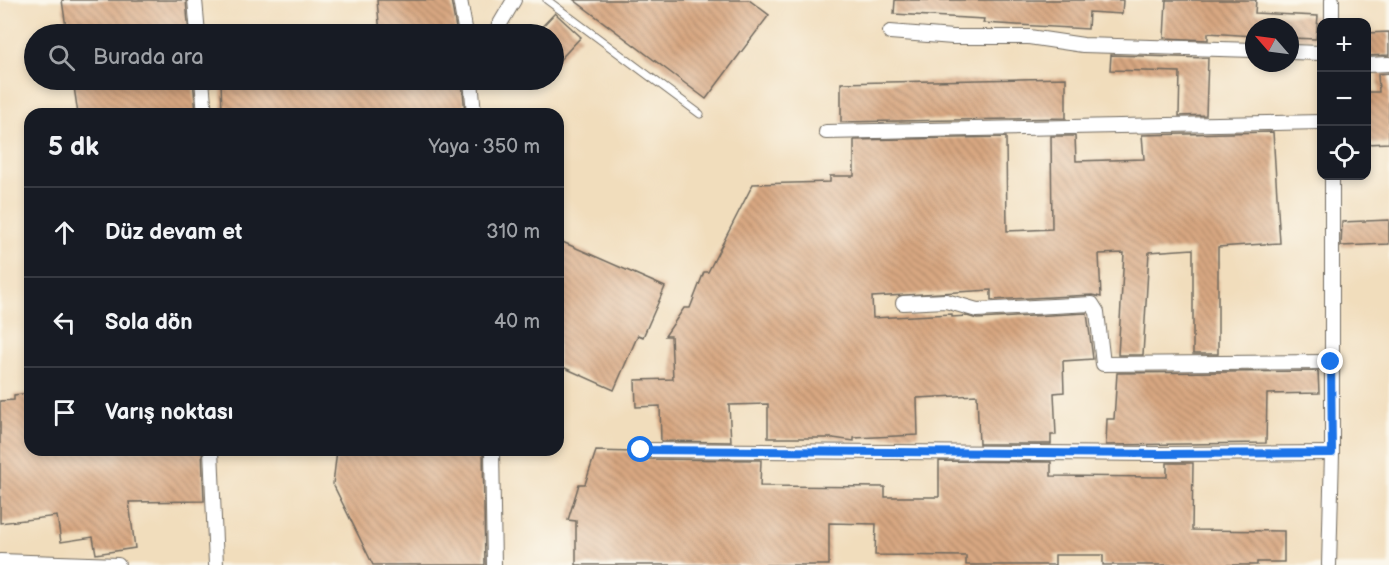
<!DOCTYPE html>
<html lang="tr">
<meta charset="utf-8">
<style>
body{margin:0;font-family:"Balsamiq Sans",sans-serif;background:#20242c;color:#f1f3f6}
.controls{position:absolute;right:18px;top:18px;display:grid;overflow:hidden;border-radius:12px;box-shadow:0 3px 9px #0003}
.controls button{width:54px;height:54px;display:grid;place-items:center;padding:0;border:0;border-bottom:2px solid #363941;background:#171b24;color:#f1f3f6;font:30px sans-serif}
.compass{position:absolute;left:1245px;top:18px;width:54px;height:54px;border-radius:50%;background:#171b24;box-shadow:0 3px 9px #0003;rotate:298deg}
.stop{position:absolute;width:18px;height:18px;margin:-14px;border:4px solid #1a73e8;border-radius:50%;background:#fff}
.stop.end{background:#1a73e8;border-color:#fff;box-shadow:0 2px 6px #0008}
.list{margin:0;padding:0;list-style:none}
h2{display:flex;justify-content:space-between;align-items:center;height:78px;margin:0;padding:0 24px;font-size:26px}
h2 small{font-size:20px;font-weight:400;color:#9ea1a6}
.list li{display:grid;grid-template-columns:39px 1fr auto;gap:18px;align-items:center;box-sizing:border-box;height:90px;padding:0 24px;border-top:2px solid #363941}
.list b{display:block;font-size:22px;white-space:nowrap}
.list em{font-size:20px;font-style:normal;color:#9ea1a6}
.icon{flex:none;width:33px;height:33px;fill:none;stroke:currentColor;stroke-width:2;stroke-linecap:round;stroke-linejoin:round}
.map{position:relative;flex:none;width:1389px;height:565px;overflow:hidden}
.search{position:absolute;background:#171b24;box-shadow:0 3px 9px #0003;left:24px;top:24px;width:540px;height:66px;display:flex;align-items:center;gap:15px;box-sizing:border-box;padding:0 21px;border-radius:33px;color:#9ea1a6;font-size:22px}
.panel{position:absolute;background:#171b24;box-shadow:0 3px 9px #0003;left:24px;top:108px;width:540px;height:348px;border-radius:18px}
.map>svg:first-child{display:block}
.building{fill:url(#building-back-hatch)}
.lines{fill:none;stroke-linecap:round;stroke-linejoin:round}
.lane-casing{stroke:#70695e;stroke-width:9}
.street-casing{stroke:#70695e;stroke-width:16}
.lane{stroke:#fff;stroke-width:7}
.street{stroke:#fff;stroke-width:14}
.route{stroke:#1a73e8;stroke-width:8}
</style>
<div class="map">
<svg width="1389" height="565" viewBox="0 0 1389 565">
<defs>
<pattern id="building-back-hatch" width="6" height="6" patternUnits="userSpaceOnUse" patternTransform="scale(1.5)"><rect width="6" height="6" fill="#d8a781"/><path d="M-1 5l2 2M0 0l6 6M5-1l2 2" fill="none" stroke="#af886a"/></pattern>
</defs>
<rect width="100%" height="100%" fill="#fbf7ec"/>
<filter id="ink" filterUnits="userSpaceOnUse"><feTurbulence type="fractalNoise" baseFrequency=".0167" numOctaves="2"/><feDisplacementMap in="SourceGraphic" scale="12" xChannelSelector="R" yChannelSelector="G"/><feConvolveMatrix kernelMatrix="1 2 1 2 8 2 1 2 1" color-interpolation-filters="sRGB"/></filter>
<filter id="wash" filterUnits="userSpaceOnUse"><feTurbulence type="fractalNoise" baseFrequency=".008" numOctaves="4" result="noise"/><feDisplacementMap in="SourceGraphic" scale="24" xChannelSelector="R" yChannelSelector="G"/><feGaussianBlur stdDeviation="1.35" result="paint"/><feColorMatrix in="noise" values="0 0 0 0 0 0 0 0 0 0 0 0 0 0 0 0 0 1.4 0 .05"/><feComposite in="paint" operator="in"/></filter>
<g filter="url(#wash)">
<rect width="100%" height="100%" fill="#f1ddbc"/>
<g id="blocks">
<g class="building">
<polygon points="62,0 186,0 189,34 67,34"/>
<polygon points="377,0 451,0 457,34 380,34"/>
<polygon points="574,0 749,0 769,15 706,99"/>
<polygon points="895,0 1123,0 1122,14 1089,12 1088,29 983,23 984,19 894,14"/>
<polygon points="1166,0 1256,0 1255,13 1318,16 1316,39 1290,38 1290,27 1254,27 1254,36 1208,33 1208,40 1164,38"/>
<polygon points="555,13 581,37 554,66 554,34 535,34"/>
<polygon points="1389,32 1389,55 1366,56 1366,33"/>
<polygon points="1111,55 1208,58 1206,115 1179,116 1180,72 1110,70"/>
<polygon points="1389,73 1389,143 1366,144 1368,92 1379,92 1378,74"/>
<polygon points="1066,78 1066,118 841,122 841,83"/>
<polygon points="73,80 193,80 196,114 78,114"/>
<polygon points="221,80 462,80 465,114 222,114"/>
<polygon points="1273,132 1280,243 1218,247 1218,354 1193,354 1193,249 1149,252 1143,355 1118,355 1124,253 1099,254 1101,297 1092,295 991,300 991,290 872,297 873,318 952,314 952,317 967,316 977,319 1087,313 1093,359 1063,361 1064,392 1054,393 1056,435 1051,435 1051,444 979,444 977,395 917,398 918,435 854,438 854,441 833,438 768,438 768,404 729,405 731,442 661,441 660,406 636,407 635,380 673,379 671,336 665,336 684,308 690,308 704,272 708,272 753,184 830,182 830,176 854,176 854,140 1006,137 1007,231 1052,229 1051,136 1075,136 1076,161 1144,159 1142,135"/>
<polygon points="1389,220 1389,244 1341,246 1342,222"/>
<polygon points="558,240 665,287 643,337 638,335 614,390 558,365"/>
<polygon points="1318,371 1319,393 1267,394 1266,443 1106,445 1107,419 1114,419 1117,373"/>
<polygon points="30,393 30,450 202,450 204,501 129,502 135,548 96,554 93,537 61,542 57,516 0,523 0,401 14,400 14,395"/>
<polygon points="337,450 483,450 485,565 373,565 333,484"/>
<polygon points="596,451 632,452 636,457 641,459 761,460 760,486 885,487 885,497 939,497 939,461 1051,462 1051,476 1167,477 1167,463 1193,463 1192,530 1284,531 1284,562 1257,562 1257,565 1103,565 1103,555 1055,555 1055,565 966,565 966,556 875,555 876,524 829,523 829,565 576,565 576,521 568,520 579,484 585,484"/>
</g>
</g>
</g>
<g filter="url(#ink)">
<use href="#blocks" fill-opacity="0" stroke="#70695e" stroke-width="1.5"/>
<g class="lines">
<defs>
<polyline id="lane" points="547,0 700,114"/>
<g id="street">
<polyline points="195,0 198,34"/>
<polyline points="460,0 466,34"/>
<polyline points="1332,22 1332,0"/>
<polyline points="890,32 953,37 1029,37 1083,45 1254,50"/>
<polyline points="494,34 514,0"/>
<polyline points="1290,52 1322,53"/>
<polyline points="1366,65 1389,64"/>
<polyline points="202,80 205,114"/>
<polyline points="471,80 474,114"/>
<polyline points="826,132 1322,122"/>
<polyline points="903,303 946,301 977,310 1092,304 1097,312 1103,364 1331,362"/>
<polyline points="211,450 216,565"/>
<polyline points="492,450 494,565"/>
<polyline points="641,450 1159,454 1332,453"/>
<polyline points="0,561 118,565"/>
<polyline points="1329,565 1332,453 1332,176"/>
</g>
</defs>
<use href="#lane" class="lane-casing"/>
<use href="#street" class="street-casing"/>
<use href="#lane" class="lane"/>
<use href="#street" class="street"/>
</g>
</g>
<g class="lines" filter="url(#ink)">
<polyline class="route" points="641,450 1159,454 1332,453 1331,362"/>
</g>
</svg>
<div class="controls">
<button>+</button>
<button>−</button>
<button><svg class="icon" aria-label="locate" viewBox="0 0 24 24"><circle cx="12" cy="12" r="6"/><path d="M12 2v4M12 18v4M2 12h4M18 12h4"/></svg></button>
</div>
<svg class="compass" viewBox="-18 -18 36 36"><path d="M0-13l5 13h-10z" fill="#e53935"/><path d="M0 13l5-13h-10z" fill="#9ea1a6"/></svg>
<div class="stop" style="left:641px;top:450px"></div>
<div class="stop end" style="left:1331px;top:362px"></div>
<div class="search"><svg class="icon" aria-label="search" viewBox="0 0 24 24"><circle cx="10" cy="10" r="6"/><path d="M15 15l6 6"/></svg>Burada ara</div>
<section class="panel">
<h2>5 dk<small>Yaya · 350 m</small></h2>
<ul class="list">
<li><svg class="icon" aria-label="ahead" viewBox="0 0 24 24"><path d="M12 20V5M6 11l6-6 6 6"/></svg><div><b>Düz devam et</b></div><em>310 m</em></li>
<li><svg class="icon" aria-label="left" viewBox="0 0 24 24"><path d="M17 20v-9H6M10 6l-5 5 5 5"/></svg><div><b>Sola dön</b></div><em>40 m</em></li>
<li><svg class="icon" aria-label="arrive" viewBox="0 0 24 24"><path d="M6 21V4h12l-3 4 3 4H6"/></svg><div><b>Varış noktası</b></div></li>
</ul>
</section>
</div>
